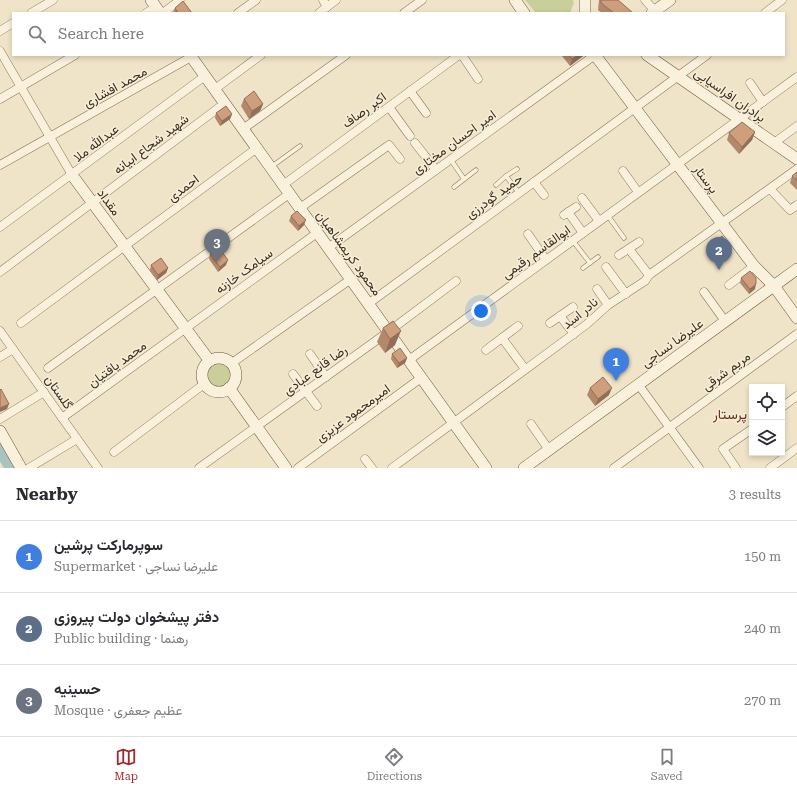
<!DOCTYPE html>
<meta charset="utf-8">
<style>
body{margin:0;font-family:"Roboto Serif",Vazirmatn,serif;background:#f7f7f7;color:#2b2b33}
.controls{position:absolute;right:12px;bottom:12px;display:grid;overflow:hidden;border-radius:0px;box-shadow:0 2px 6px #0003}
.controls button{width:36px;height:36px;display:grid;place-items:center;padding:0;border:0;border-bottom:1px solid #e1e1e2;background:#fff;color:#2b2b33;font:20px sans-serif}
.you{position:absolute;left:481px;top:311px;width:14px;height:14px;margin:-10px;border:3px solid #fff;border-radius:50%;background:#1a73e8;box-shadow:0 0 0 6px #1a73e833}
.badge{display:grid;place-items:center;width:26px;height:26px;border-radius:50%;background:#9e2a2b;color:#fff;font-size:13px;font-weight:700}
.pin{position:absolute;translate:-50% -33px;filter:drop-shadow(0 1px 2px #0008)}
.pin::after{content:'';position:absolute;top:21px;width:14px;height:12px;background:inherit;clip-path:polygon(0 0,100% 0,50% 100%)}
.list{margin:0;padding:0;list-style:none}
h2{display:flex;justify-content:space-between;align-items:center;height:52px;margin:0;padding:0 16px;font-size:17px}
h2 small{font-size:13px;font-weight:400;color:#7c7c81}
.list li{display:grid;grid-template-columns:26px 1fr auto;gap:12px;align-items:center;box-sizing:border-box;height:72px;padding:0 16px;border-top:1px solid #e1e1e2}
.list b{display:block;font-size:15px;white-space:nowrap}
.list p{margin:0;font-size:13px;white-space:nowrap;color:#7c7c81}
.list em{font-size:13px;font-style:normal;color:#7c7c81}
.icon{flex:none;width:22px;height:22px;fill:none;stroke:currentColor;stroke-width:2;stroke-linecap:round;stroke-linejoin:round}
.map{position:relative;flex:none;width:797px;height:468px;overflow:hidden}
.search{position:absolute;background:#fff;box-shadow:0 2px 6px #0003;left:12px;right:12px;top:12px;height:44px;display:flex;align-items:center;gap:10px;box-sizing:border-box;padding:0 14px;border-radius:0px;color:#7c7c81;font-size:15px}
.sheet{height:268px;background:#fff}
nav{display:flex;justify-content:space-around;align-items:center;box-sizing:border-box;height:56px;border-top:1px solid #e1e1e2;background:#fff;font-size:11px;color:#7c7c81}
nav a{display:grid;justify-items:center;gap:2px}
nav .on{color:#9e2a2b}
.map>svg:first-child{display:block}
.grass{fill:#c9cf9b}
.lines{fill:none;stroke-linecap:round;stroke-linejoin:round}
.river{stroke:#a9c4bc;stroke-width:12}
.lane-casing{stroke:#8d765c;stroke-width:5}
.street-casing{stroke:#8d765c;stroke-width:9}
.secondary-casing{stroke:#6f573f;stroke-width:12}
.lane{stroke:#faf1dc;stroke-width:4}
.street{stroke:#faf1dc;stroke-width:8}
.secondary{stroke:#faf1dc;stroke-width:11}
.wall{fill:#b2896c}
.shaded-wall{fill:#916f58}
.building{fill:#cf9f7d;stroke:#916f58}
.labels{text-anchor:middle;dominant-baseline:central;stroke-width:3;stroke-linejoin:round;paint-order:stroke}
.street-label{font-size:13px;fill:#3d2e20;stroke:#f7eed8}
.neighbourhood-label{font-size:14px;fill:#6b2e1e;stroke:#f7eed8}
</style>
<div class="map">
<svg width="797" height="468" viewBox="0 0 797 468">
<rect width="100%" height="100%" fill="#f0e4c8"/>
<g class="grass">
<polygon points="525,0 573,0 574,3 570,13 536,13"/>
<circle cx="219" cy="375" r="15"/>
</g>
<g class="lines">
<polyline class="river" points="0,450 11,468"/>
<defs>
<g id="lane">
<polyline points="451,160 464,179"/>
<polyline points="271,167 300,146"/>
<polyline points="506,176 517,169"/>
<polyline points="496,185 506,176 519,193"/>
<polyline points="454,187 476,170"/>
<polyline points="608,216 624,238"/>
<polyline points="573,241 590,263"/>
<polyline points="583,268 598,257"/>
</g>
<g id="street">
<polyline points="323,0 327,7"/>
<polyline points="645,0 655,11"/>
<polyline points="31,13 53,0"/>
<polyline points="146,13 156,7"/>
<polyline points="163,13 180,0"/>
<polyline points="238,13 256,0"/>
<polyline points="319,13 336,0"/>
<polyline points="404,13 422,0"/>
<polyline points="765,13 782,0"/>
<polyline points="0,31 13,23"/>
<polyline points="0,51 72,175"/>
<polyline points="462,55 478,79"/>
<polyline points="750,83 763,102"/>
<polyline points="215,89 261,55"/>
<polyline points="410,91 426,113"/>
<polyline points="0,99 75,55"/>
<polyline points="389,107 410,136"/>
<polyline points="243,129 346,55"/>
<polyline points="415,143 436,170"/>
<polyline points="774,143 797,126"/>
<polyline points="0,165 191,57"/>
<polyline points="623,171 638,192"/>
<polyline points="534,182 544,195"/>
<polyline points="283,185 459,55"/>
<polyline points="770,189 790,210 797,205"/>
<polyline points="582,198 599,221"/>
<polyline points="300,208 389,145 400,159"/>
<polyline points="568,212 583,233"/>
<polyline points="564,215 576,207"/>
<polyline points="0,227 205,76"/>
<polyline points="528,234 546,260"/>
<polyline points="328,248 595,55"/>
<polyline points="629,249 649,275"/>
<polyline points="619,255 639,242"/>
<polyline points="606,267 626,294"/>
<polyline points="0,272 225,103"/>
<polyline points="729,285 754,266"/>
<polyline points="597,289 608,305"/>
<polyline points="704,292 725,321"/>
<polyline points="368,304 707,55"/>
<polyline points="560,316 574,334"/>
<polyline points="21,323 257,148"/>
<polyline points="550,323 573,307"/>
<polyline points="0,331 98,468"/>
<polyline points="502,338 525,369"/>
<polyline points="486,350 518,326"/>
<polyline points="310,354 326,377"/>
<polyline points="0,357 13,349"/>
<polyline points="409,360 797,77"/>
<polyline points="232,363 351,279"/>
<polyline points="48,368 289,194"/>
<polyline points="293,374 317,406"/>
<polyline points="638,384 699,468"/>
<polyline points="782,407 797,396"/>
<polyline points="62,418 317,233"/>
<polyline points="0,419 44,392"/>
<polyline points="531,424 549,450"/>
<polyline points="114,452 204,384"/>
<polyline points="365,459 372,468"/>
<polyline points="29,468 77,439"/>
<polyline points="199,468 388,332 456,281"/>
<polyline points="298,468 421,378"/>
<polyline points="392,468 587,324 608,305 645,281 649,275 797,169"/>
<polyline points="614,468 797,334"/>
<polyline points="736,468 723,449 752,429"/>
<polyline points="770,468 797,448"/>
</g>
<g id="secondary">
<polyline points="151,0 160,13"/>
<polyline points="515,0 524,13"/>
<polyline points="585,13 585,0"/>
<polyline points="652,13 670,0"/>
<polyline points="190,55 486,468"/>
<polyline points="595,55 754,266 774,286 797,318"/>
<polyline points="647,55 797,159"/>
<polyline points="72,175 209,360"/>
<circle cx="219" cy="375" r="17"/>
<polyline points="229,388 286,468"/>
<polyline points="0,431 21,468"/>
<polyline points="524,468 797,269"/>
</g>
</defs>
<use href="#lane" class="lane-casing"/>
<use href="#street" class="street-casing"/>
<use href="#secondary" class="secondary-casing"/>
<use href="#lane" class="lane"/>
<use href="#street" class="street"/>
<use href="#secondary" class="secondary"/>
</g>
<g class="wall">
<polygon points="599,0 618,0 633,13 602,13 598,10"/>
<polygon points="175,8 192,13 173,13"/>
<polygon points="562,55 584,55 583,56 570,66 562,56"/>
<polygon points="244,99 263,104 260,111 249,119 241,106"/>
<polygon points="216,113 232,114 230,119 220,126 215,118"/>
<polygon points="755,132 752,140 739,154 727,140 729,133"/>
<polygon points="797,172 797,190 790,183 792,176"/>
<polygon points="291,216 304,225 298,231 289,221"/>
<polygon points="715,242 730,247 728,251 721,257 713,247"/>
<polygon points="210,254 226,265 218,272 209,259"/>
<polygon points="151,265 168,268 166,273 157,280 150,270"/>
<polygon points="741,278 755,289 749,294 740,283"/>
<polygon points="383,328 395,345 385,353 377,342"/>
<polygon points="392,354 407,358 405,363 397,368 391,359"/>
<polygon points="590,388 609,395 595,406 587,395"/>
</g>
<g class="shaded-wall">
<polygon points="578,55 584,55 583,56 570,66 572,59"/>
<polygon points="263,104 260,111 249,119 252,111"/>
<polygon points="232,114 230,119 220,126 222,121"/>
<polygon points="755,132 752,140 739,154 742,147"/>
<polygon points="306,220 304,225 298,231 299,226"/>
<polygon points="730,247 728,251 721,257 723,252"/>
<polygon points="228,260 226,265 218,272 220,267"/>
<polygon points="168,268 166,273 157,280 158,275"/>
<polygon points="756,284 755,289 749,294 750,289"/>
<polygon points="401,331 395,345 385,353 390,339"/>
<polygon points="407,358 405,363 397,368 399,363"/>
<polygon points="612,388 609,395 595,406 598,399"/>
<polygon points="9,404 7,409 0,412 0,408"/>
</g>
<g class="building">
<polygon points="601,0 618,0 633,13 614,13 601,3"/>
<polygon points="183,1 192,13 178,13 175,8"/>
<polygon points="569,55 578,55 572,59"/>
<polygon points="254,91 263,104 252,111 244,99"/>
<polygon points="226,106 232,114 222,121 216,113"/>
<polygon points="742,122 755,132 742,147 729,133"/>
<polygon points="797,172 797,180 792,176"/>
<polygon points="297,211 306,220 299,226 291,216"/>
<polygon points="722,236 730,247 723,252 715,242"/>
<polygon points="219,248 228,260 220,267 210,254"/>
<polygon points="161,258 168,268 158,275 151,265"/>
<polygon points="750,271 756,278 756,284 750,289 741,278"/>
<polygon points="393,321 401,331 390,339 383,328"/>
<polygon points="400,348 407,358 399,363 392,354"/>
<polygon points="603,377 612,388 598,399 590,388"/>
<polygon points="1,389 9,404 0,408 0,390"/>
</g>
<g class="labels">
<g class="street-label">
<text transform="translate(115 87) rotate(-29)">محمد افشاری</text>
<text transform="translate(730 95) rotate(35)">برادران افراسیابی</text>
<text transform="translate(364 110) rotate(-36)">اکبر رصاف</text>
<text transform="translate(454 142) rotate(-36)">امیر احسان مختاری</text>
<text transform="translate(96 143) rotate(-37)">عبدالله ملا</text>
<text transform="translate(151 144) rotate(-37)">شهید شجاع ابیانه</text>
<text transform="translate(706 179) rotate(53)">پرستار</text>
<text transform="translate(183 188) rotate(-37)">احمدی</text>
<text transform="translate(494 196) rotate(-36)">حمید گودرزی</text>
<text transform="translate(109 202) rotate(54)">مقداد</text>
<text transform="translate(536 252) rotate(-36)">ابوالقاسم رقیمی</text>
<text transform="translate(349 253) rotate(54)">محمود کریمشاهیان</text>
<text transform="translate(244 271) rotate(-36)">سیامک خازنه</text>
<text transform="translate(580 313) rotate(-39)">نادر اسد</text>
<text transform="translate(672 343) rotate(-36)">علیرضا نساجی</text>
<text transform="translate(117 364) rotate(-36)">محمد یافتیان</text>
<text transform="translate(315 370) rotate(-36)">رضا قانع عبادی</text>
<text transform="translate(726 371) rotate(-36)">مریم شرقی</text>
<text transform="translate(59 392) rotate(55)">گلستان</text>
<text transform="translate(353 413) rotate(-36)">امیرمحمود عزیزی</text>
</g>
<g class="neighbourhood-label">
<text x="730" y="414">پرستار</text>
</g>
</g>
</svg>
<div class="controls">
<button><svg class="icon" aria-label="locate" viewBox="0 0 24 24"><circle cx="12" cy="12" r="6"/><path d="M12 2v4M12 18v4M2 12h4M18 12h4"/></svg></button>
<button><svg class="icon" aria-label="layers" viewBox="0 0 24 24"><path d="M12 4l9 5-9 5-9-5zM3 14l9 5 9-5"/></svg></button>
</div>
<div class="you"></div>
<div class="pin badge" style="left:616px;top:381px;background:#3f7fe0">1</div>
<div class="pin badge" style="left:719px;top:270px;background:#5c6f8a">2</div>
<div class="pin badge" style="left:217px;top:262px;background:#6b7280">3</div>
<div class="search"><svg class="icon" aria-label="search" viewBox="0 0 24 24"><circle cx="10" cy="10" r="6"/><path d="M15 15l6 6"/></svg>Search here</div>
</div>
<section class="sheet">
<h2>Nearby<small>3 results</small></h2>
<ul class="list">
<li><span class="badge" style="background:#3f7fe0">1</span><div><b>سوپرمارکت پرشین</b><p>Supermarket · علیرضا نساجی</p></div><em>150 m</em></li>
<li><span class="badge" style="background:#5c6f8a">2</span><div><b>دفتر پیشخوان دولت پیروزی</b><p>Public building · رهنما</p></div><em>240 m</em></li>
<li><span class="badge" style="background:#6b7280">3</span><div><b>حسینیه</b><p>Mosque · عظیم جعفری</p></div><em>270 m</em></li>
</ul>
</section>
<nav>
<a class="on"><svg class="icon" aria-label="map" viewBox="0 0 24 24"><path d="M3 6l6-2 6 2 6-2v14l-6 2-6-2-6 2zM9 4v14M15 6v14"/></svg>Map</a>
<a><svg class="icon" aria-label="directions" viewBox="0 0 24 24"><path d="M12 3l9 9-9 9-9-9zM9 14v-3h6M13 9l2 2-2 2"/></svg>Directions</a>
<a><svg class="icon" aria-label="saved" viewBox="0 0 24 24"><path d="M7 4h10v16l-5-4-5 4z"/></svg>Saved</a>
</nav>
